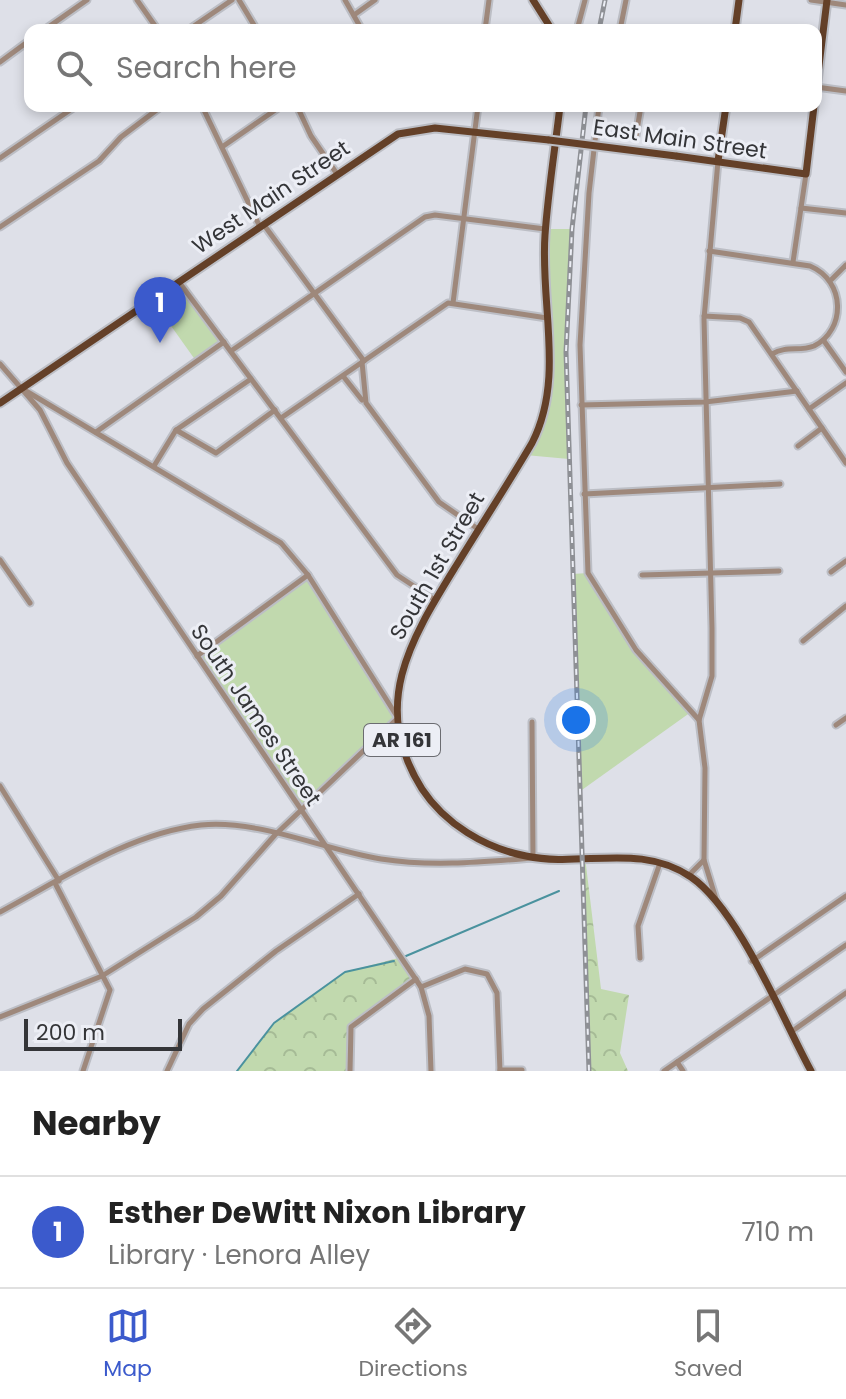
<!DOCTYPE html>
<meta charset="utf-8">
<style>
body{margin:0;font-family:Poppins,sans-serif;background:#f6f6f6;color:#222}
.scale{position:absolute;left:24px;bottom:20px;width:158px;box-sizing:border-box;padding-left:8px;border:4px solid #343538;border-top:0;font-size:22px;line-height:28px;white-space:nowrap;color:#343538;-webkit-text-stroke:6px #eceef5;paint-order:stroke}
.you{position:absolute;left:576px;top:720px;width:28px;height:28px;margin:-20px;border:6px solid #fff;border-radius:50%;background:#1a73e8;box-shadow:0 0 0 12px #1a73e833}
.badge{display:grid;place-items:center;width:52px;height:52px;border-radius:50%;background:#3b5acc;color:#fff;font-size:26px;font-weight:700}
.pin{position:absolute;translate:-50% -66px;filter:drop-shadow(0 2px 4px #0008)}
.pin::after{content:'';position:absolute;top:42px;width:28px;height:24px;background:inherit;clip-path:polygon(0 0,100% 0,50% 100%)}
.list{margin:0;padding:0;list-style:none}
h2{display:flex;justify-content:space-between;align-items:center;height:104px;margin:0;padding:0 32px;font-size:34px}
h2 small{font-size:26px;font-weight:400;color:#767676}
.list li{display:grid;grid-template-columns:52px 1fr auto;gap:24px;align-items:center;box-sizing:border-box;height:112px;padding:0 32px;border-top:2px solid #e0e0e0}
.list b{display:block;font-size:30px;white-space:nowrap}
.list p{margin:0;font-size:26px;white-space:nowrap;color:#767676}
.list em{font-size:26px;font-style:normal;color:#767676}
.icon{flex:none;width:44px;height:44px;fill:none;stroke:currentColor;stroke-width:2;stroke-linecap:round;stroke-linejoin:round}
.map{position:relative;flex:none;width:846px;height:1071px;overflow:hidden}
.search{position:absolute;background:#fff;box-shadow:0 4px 12px #0003;left:24px;right:24px;top:24px;height:88px;display:flex;align-items:center;gap:20px;box-sizing:border-box;padding:0 28px;border-radius:16px;color:#767676;font-size:30px}
.sheet{height:216px;background:#fff}
nav{display:flex;justify-content:space-around;align-items:center;box-sizing:border-box;height:112px;border-top:2px solid #e0e0e0;background:#fff;font-size:22px;color:#767676}
nav a{display:grid;justify-items:center;gap:4px}
nav .on{color:#3b5acc}
.map>svg:first-child{display:block}
.green{fill:#c1d9ae}
.forest{fill:url(#forest-crowns)}
.lines{fill:none;stroke-linecap:round;stroke-linejoin:round}
.stream{stroke:#4a929e;stroke-width:2}
.minor-casing{stroke:#bcbec5;stroke-width:9}
.major-casing{stroke:#bcbec5;stroke-width:11}
.minor{stroke:#9e887b;stroke-width:5}
.major{stroke:#644028;stroke-width:7}
.rail-casing{stroke:#8e9095;stroke-width:5}
.rail{stroke:#eceef5;stroke-width:2;stroke-dasharray:6;stroke-linecap:butt}
.major-bridge-casing{stroke:#bcbec5;stroke-width:11;stroke-linecap:butt}
.major-bridge{stroke:#644028;stroke-width:7}
.labels{text-anchor:middle;dominant-baseline:central;stroke-width:6;stroke-linejoin:round;paint-order:stroke}
.shield{fill:#eceef5;stroke:#6b6c71;stroke-width:2}
.shield-label{font-size:20px;font-weight:bold;fill:#343538}
.street-label{font-size:22px;fill:#343538;stroke:#eceef5}
</style>
<div class="map">
<svg width="846" height="1071" viewBox="0 0 846 1071">
<defs>
<pattern id="forest-crowns" width="20" height="18" patternUnits="userSpaceOnUse" patternTransform="scale(2)"><rect width="20" height="18" fill="#c1d9ae"/><path d="M2 6a3 3 0 1 1 6 0M12 15a3 3 0 1 1 6 0" fill="none" stroke="#a6bb96"/></pattern>
</defs>
<rect width="100%" height="100%" fill="#dee0e8"/>
<g class="green">
<polygon points="545,229 572,229 566,352 569,459 525,455 546,408"/>
<polygon points="179,282 224,342 196,361 169,323 156,331 139,309"/>
<polygon points="588,573 636,650 691,712 579,792 572,574"/>
<polygon points="308,575 398,718 301,810 197,656"/>
</g>
<g class="forest">
<polygon points="582,857 585,857 601,989 629,995 620,1053 628,1071 589,1071"/>
<polygon points="402,957 416,979 351,1027 350,1071 237,1071 274,1023 345,972"/>
</g>
<g class="lines">
<g class="stream">
<polyline points="406,956 559,891"/>
<polyline points="237,1071 274,1023 345,972 394,961"/>
</g>
<defs>
<g id="minor">
<polyline points="137,0 158,30"/>
<polyline points="239,0 257,30"/>
<polyline points="345,0 362,30"/>
<polyline points="811,0 846,5"/>
<polyline points="354,15 375,0"/>
<polyline points="44,30 87,0"/>
<polyline points="188,30 232,0"/>
<polyline points="485,30 489,0"/>
<polyline points="577,30 585,0"/>
<polyline points="620,30 626,0"/>
<polyline points="0,62 30,40"/>
<polyline points="816,87 846,91"/>
<polyline points="202,106 260,227"/>
<polyline points="297,106 311,136 337,174"/>
<polyline points="599,106 589,193 580,345 588,573 636,650 699,720"/>
<polyline points="636,136 641,106"/>
<polyline points="222,147 281,106"/>
<polyline points="0,158 76,106"/>
<polyline points="801,208 846,213"/>
<polyline points="264,225 364,361"/>
<polyline points="0,227 99,161 121,137 162,106"/>
<path d="M709 251 810 266C846 281 846 330 814 346 799 352 787 345 772 354"/>
<polyline points="793,262 806,174"/>
<polyline points="832,279 846,265"/>
<polyline points="179,282 397,575 435,600"/>
<polyline points="453,303 478,106"/>
<polyline points="704,316 740,318 749,322 846,463"/>
<polyline points="824,341 846,372"/>
<polyline points="231,351 425,217 435,215 545,229"/>
<polyline points="362,362 366,403 439,502 478,529"/>
<polyline points="0,364 40,410 67,463 421,987 429,1016 431,1071"/>
<polyline points="343,376 362,400"/>
<polyline points="581,405 705,402 797,391"/>
<polyline points="809,409 846,383"/>
<polyline points="281,418 448,303 547,318"/>
<polyline points="176,430 216,453 275,410"/>
<polyline points="96,432 224,342"/>
<polyline points="798,446 822,428"/>
<polyline points="154,466 176,430 251,379"/>
<polyline points="584,494 780,484"/>
<polyline points="0,560 30,603"/>
<polyline points="831,572 846,561"/>
<polyline points="642,575 779,571"/>
<polyline points="803,641 846,606"/>
<polyline points="197,656 308,575"/>
<polyline points="836,725 846,718"/>
<polyline points="0,786 59,881"/>
<polyline points="704,860 716,899"/>
<polyline points="688,876 704,860 705,768 699,720 712,676 712,628 704,319 718,161"/>
<polyline points="55,883 110,990 83,1071"/>
<path d="M0 912C62 879 130 833 201 825 258 819 324 850 381 859 431 867 483 862 533 858L532 722"/>
<polyline points="640,958 638,926 660,863"/>
<polyline points="752,961 846,896"/>
<polyline points="421,987 465,969 487,974 497,993 500,1071"/>
<polyline points="0,1017 102,976 196,917 221,896 275,835 398,718 308,575 281,543 21,388"/>
<polyline points="791,1032 846,993"/>
<polyline points="677,1062 683,1071"/>
<polyline points="500,1070 522,1070"/>
<polyline points="167,1071 189,1024 203,1009 276,951 359,894"/>
<polyline points="350,1071 351,1027 416,979"/>
<polyline points="664,1071 846,945"/>
</g>
<g id="major">
<polyline points="533,0 552,30"/>
<polyline points="735,30 739,0"/>
<polyline points="816,90 827,0"/>
<path d="M560 106C555 149 548 192 545 235 540 304 565 379 532 443 508 484 481 525 456 566 411 639 369 705 422 789 445 824 485 848 526 856 582 868 639 842 691 877 739 910 782 1018 811 1071"/>
<polyline points="676,156 806,174 814,106"/>
<polyline points="718,161 726,106"/>
<polyline points="0,403 398,134 435,128 549,140"/>
</g>
</defs>
<use href="#minor" class="minor-casing"/>
<use href="#major" class="major-casing"/>
<use href="#minor" class="minor"/>
<use href="#major" class="major"/>
<defs>
<g id="rail">
<polyline points="599,30 605,0"/>
<polyline points="586,106 572,229 566,352 589,1071"/>
</g>
</defs>
<use href="#rail" class="rail-casing"/>
<use href="#rail" class="rail"/>
<defs>
<polyline id="major-bridge" points="549,140 676,156"/>
</defs>
<use href="#major-bridge" class="major-bridge-casing"/>
<use href="#major-bridge" class="major-bridge"/>
</g>
<g class="labels">
<rect class="shield" x="364" y="724" width="76" height="32" rx="6"/>
<g class="shield-label">
<text x="402" y="740">AR 161</text>
</g>
<g class="street-label">
<text transform="translate(680 139) rotate(8)">East Main Street</text>
<text transform="translate(271 197) rotate(-34)">West Main Street</text>
<text transform="translate(437 566) rotate(-60)">South 1st Street</text>
<text transform="translate(256 715) rotate(56)">South James Street</text>
</g>
</g>
</svg>
<div class="scale">200 m</div>
<div class="you"></div>
<div class="pin badge" style="left:160px;top:343px">1</div>
<div class="search"><svg class="icon" aria-label="search" viewBox="0 0 24 24"><circle cx="10" cy="10" r="6"/><path d="M15 15l6 6"/></svg>Search here</div>
</div>
<section class="sheet">
<h2>Nearby<small></small></h2>
<ul class="list">
<li><span class="badge">1</span><div><b>Esther DeWitt Nixon Library</b><p>Library · Lenora Alley</p></div><em>710 m</em></li>
</ul>
</section>
<nav>
<a class="on"><svg class="icon" aria-label="map" viewBox="0 0 24 24"><path d="M3 6l6-2 6 2 6-2v14l-6 2-6-2-6 2zM9 4v14M15 6v14"/></svg>Map</a>
<a><svg class="icon" aria-label="directions" viewBox="0 0 24 24"><path d="M12 3l9 9-9 9-9-9zM9 14v-3h6M13 9l2 2-2 2"/></svg>Directions</a>
<a><svg class="icon" aria-label="saved" viewBox="0 0 24 24"><path d="M7 4h10v16l-5-4-5 4z"/></svg>Saved</a>
</nav>
